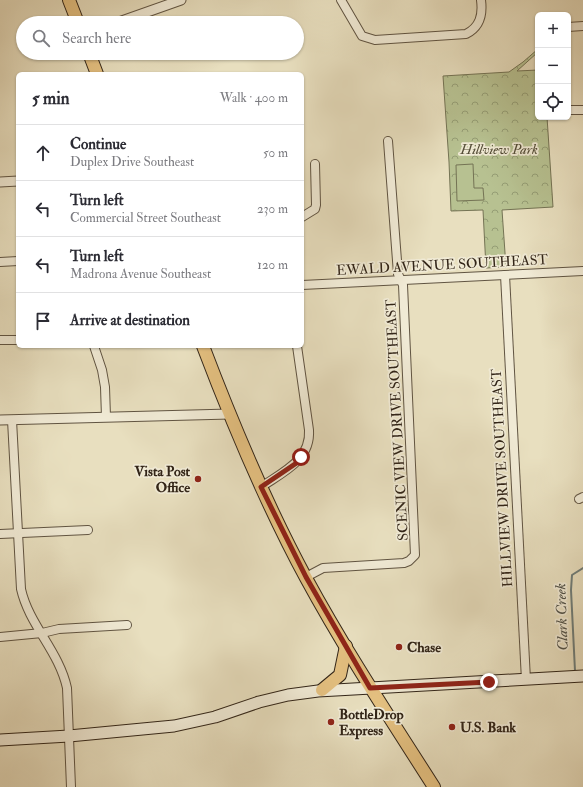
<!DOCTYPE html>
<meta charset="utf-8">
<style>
body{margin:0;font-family:"IM FELL Double Pica",serif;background:#f7f7f7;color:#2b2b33}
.controls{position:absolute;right:12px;top:12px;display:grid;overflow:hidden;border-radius:6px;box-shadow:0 1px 3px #0004}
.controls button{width:36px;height:36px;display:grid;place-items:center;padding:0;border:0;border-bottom:1px solid #e1e1e2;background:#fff;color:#2b2b33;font:20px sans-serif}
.stop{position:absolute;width:12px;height:12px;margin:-9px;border:3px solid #8f2418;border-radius:50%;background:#fff}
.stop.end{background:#8f2418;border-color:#fff;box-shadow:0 1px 4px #0008}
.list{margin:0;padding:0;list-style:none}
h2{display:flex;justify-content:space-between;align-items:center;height:52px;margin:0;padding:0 16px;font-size:17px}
h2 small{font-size:13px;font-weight:400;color:#7c7c81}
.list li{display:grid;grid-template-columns:26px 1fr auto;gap:12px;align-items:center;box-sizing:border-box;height:56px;padding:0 16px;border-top:1px solid #e1e1e2}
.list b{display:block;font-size:15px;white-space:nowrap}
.list p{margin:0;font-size:13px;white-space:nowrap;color:#7c7c81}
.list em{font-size:13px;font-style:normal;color:#7c7c81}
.icon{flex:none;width:22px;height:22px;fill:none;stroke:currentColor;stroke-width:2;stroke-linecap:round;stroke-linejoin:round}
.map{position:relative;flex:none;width:583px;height:787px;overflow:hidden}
.search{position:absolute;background:#fff;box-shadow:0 1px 3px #0004;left:16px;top:16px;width:288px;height:44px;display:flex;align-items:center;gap:10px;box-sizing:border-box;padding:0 14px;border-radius:22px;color:#7c7c81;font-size:15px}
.panel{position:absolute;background:#fff;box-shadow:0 1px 3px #0004;left:16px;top:72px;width:288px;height:276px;border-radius:6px}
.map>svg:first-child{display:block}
.park{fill:url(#park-crowns);stroke:#747354}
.garden{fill:#b7c191;stroke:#747354}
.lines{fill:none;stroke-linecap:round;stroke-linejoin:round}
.stream{stroke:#707e7a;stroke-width:2}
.minor-casing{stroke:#605442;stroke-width:10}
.tertiary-casing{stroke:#605442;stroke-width:11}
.secondary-casing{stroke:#322518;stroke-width:13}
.primary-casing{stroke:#322518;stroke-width:14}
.minor{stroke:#f0ead5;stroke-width:8}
.tertiary{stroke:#f0ead5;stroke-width:9}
.secondary{stroke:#f0ead5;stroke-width:11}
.primary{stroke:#e4c080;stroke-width:12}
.route{stroke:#8f2418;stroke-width:5}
.poi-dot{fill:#8f2418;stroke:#f0ead5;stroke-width:1.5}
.labels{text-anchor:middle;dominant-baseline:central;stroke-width:3.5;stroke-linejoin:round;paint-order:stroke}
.park-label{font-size:14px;font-style:italic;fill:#534c36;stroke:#f0ead5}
.street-label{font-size:14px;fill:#322518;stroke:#f0ead5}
.poi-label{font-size:14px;font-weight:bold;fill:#322518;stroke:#f0ead5;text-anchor:start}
.water-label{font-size:15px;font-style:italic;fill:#515249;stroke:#f0ead5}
</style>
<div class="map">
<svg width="583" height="787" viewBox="0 0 583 787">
<defs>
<pattern id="park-crowns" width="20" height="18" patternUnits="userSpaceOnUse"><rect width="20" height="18" fill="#b7c191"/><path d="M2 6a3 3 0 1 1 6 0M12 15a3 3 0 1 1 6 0" fill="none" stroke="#959d75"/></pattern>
</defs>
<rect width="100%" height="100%" fill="#e8dfbf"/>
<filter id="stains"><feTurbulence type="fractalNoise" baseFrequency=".005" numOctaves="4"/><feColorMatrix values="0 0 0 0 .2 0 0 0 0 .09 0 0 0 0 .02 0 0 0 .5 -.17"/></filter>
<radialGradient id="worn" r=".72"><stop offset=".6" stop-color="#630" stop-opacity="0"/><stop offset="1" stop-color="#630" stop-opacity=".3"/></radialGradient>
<polygon class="park" points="538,49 538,52 517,71 538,70 538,117 547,117 553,207 502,210 506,267 486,268 483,210 451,211 449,162 443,76 509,72 523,62"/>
<polygon class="garden" points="473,164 474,188 483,188 484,200 457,201 456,165"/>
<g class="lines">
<polyline class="stream" points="575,671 571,590 572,575 583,568"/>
<defs>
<g id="minor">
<path d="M341 0 362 36 375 40 466 34C480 27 483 15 481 0"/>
<polyline points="568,27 583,26"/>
<polyline points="568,110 583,110"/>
<polyline points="302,217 315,209 316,205 315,164"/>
<polyline points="0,262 18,261"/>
<polyline points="505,275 526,680"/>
<polyline points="302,285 583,271"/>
<polyline points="0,340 18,340"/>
<polyline points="94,346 102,370 105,387 106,417"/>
<path d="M12 420 21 589C29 625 59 651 67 688L71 787"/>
<path d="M261 487C283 472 311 460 309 430L297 346"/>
<polyline points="579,499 583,497"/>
<polyline points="0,534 88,530"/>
<polyline points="306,577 323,568 404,563 409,561 415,555 403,285 398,274 388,141"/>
<polyline points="0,637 42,633 59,629 127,625"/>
</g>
<g id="tertiary">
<polyline points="116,23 181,0"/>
<polyline points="0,182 18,181"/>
<polyline points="0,420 230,414"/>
</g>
<polyline id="secondary" points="0,740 69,736 174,726 215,717 259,702 288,695 318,691 583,676"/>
<g id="primary">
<polyline points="69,0 78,23"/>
<polyline points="89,53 97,74"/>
<path d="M203 346C233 425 266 504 306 578 345 650 390 718 434 787"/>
<polyline points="322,690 340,675 346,646"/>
</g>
</defs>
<use href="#minor" class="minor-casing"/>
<use href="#tertiary" class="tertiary-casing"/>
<use href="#secondary" class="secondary-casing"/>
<use href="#primary" class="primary-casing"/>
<use href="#minor" class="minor"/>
<use href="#tertiary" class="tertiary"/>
<use href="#secondary" class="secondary"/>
<use href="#primary" class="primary"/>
</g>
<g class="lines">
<polyline class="route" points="301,457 295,464 261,487 306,577 370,688 489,682"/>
</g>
<g class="poi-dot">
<circle cx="198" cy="479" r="4"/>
<circle cx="399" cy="647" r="4"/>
<circle cx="331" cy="722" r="4"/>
<circle cx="452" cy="727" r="4"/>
</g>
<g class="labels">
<g class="park-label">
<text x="499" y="149">Hillview Park</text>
</g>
<g class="street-label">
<text transform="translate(442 265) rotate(-3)">EWALD AVENUE SOUTHEAST</text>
<text transform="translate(397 420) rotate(-93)">SCENIC VIEW DRIVE SOUTHEAST</text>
<text transform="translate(502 478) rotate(-93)">HILLVIEW DRIVE SOUTHEAST</text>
</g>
<g class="poi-label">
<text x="190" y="471" text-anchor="end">Vista Post<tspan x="190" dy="16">Office</tspan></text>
<text x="407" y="647">Chase</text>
<text x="339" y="714">BottleDrop<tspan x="339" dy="16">Express</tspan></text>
<text x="460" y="727">U.S. Bank</text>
</g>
<g class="water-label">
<text transform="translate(562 617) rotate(-92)">Clark Creek</text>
</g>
</g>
<rect width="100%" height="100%" filter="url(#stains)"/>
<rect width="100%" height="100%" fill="url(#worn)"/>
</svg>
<div class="controls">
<button>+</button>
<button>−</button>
<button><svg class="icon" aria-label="locate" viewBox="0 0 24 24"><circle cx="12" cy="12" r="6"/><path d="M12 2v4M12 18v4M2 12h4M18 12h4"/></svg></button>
</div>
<div class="stop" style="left:301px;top:457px"></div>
<div class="stop end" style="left:489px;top:682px"></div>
<div class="search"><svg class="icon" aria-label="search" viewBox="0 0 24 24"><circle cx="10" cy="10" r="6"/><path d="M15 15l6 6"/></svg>Search here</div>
<section class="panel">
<h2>5 min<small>Walk · 400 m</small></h2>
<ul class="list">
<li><svg class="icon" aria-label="ahead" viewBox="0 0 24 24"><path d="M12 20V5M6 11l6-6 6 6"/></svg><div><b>Continue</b><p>Duplex Drive Southeast</p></div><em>50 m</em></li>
<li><svg class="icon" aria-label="left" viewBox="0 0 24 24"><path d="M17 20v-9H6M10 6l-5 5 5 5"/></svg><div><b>Turn left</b><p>Commercial Street Southeast</p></div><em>230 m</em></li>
<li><svg class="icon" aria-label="left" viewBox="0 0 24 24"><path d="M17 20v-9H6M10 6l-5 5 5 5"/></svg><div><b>Turn left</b><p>Madrona Avenue Southeast</p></div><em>120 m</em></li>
<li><svg class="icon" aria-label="arrive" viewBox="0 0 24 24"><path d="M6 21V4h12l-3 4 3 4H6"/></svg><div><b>Arrive at destination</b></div></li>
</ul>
</section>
</div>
